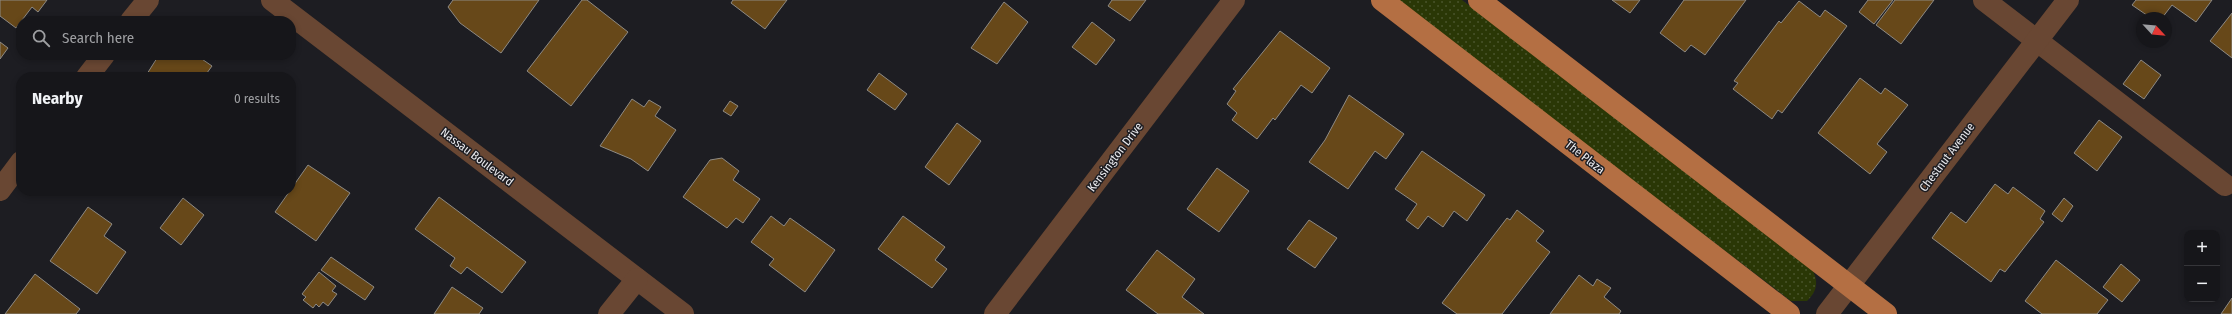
<!DOCTYPE html>
<meta charset="utf-8">
<style>
body{margin:0;font-family:"Fira Sans Condensed",sans-serif;background:#232327;color:#f1f3f6}
.controls{position:absolute;right:12px;bottom:12px;display:grid;overflow:hidden;border-radius:8px;box-shadow:0 2px 6px #0003}
.controls button{width:36px;height:36px;display:grid;place-items:center;padding:0;border:0;border-bottom:1px solid #353539;background:#16161a;color:#f1f3f6;font:20px sans-serif}
.compass{position:absolute;left:2136px;top:12px;width:36px;height:36px;border-radius:50%;background:#16161a;box-shadow:0 2px 6px #0003;rotate:116deg}
.list{margin:0;padding:0;list-style:none}
h2{display:flex;justify-content:space-between;align-items:center;height:52px;margin:0;padding:0 16px;font-size:17px}
h2 small{font-size:13px;font-weight:400;color:#9e9fa2}
.icon{flex:none;width:22px;height:22px;fill:none;stroke:currentColor;stroke-width:2;stroke-linecap:round;stroke-linejoin:round}
.map{position:relative;flex:none;width:2232px;height:314px;overflow:hidden}
.search{position:absolute;background:#16161a;box-shadow:0 2px 6px #0003;left:16px;top:16px;width:280px;height:44px;display:flex;align-items:center;gap:10px;box-sizing:border-box;padding:0 14px;border-radius:16px;color:#9e9fa2;font-size:15px}
.panel{position:absolute;background:#16161a;box-shadow:0 2px 6px #0003;left:16px;top:72px;width:280px;height:124px;border-radius:16px}
.map>svg:first-child{display:block}
.green{fill:url(#green-dots)}
.building{fill:#674819;stroke:#8e8a84}
.lines{fill:none;stroke-linecap:round;stroke-linejoin:round}
.minor{stroke:#694733;stroke-width:22}
.major{stroke:#b46f43;stroke-width:22}
.labels{text-anchor:middle;dominant-baseline:central;stroke-width:3;stroke-linejoin:round;paint-order:stroke}
.street-label{font-size:12px;fill:#eaeaee;stroke:#1d1d22}
</style>
<div class="map">
<svg width="2232" height="314" viewBox="0 0 2232 314">
<defs>
<pattern id="green-dots" width="8" height="8" patternUnits="userSpaceOnUse"><rect width="8" height="8" fill="#2a3706"/><path d="M2 2h.1M6 6h.1" fill="none" stroke="#49542b" stroke-width="1.8" stroke-linecap="round"/></pattern>
</defs>
<rect width="100%" height="100%" fill="#1d1d22"/>
<path class="green" d="M1396 0H1462L1812 269C1819 282 1817 291 1807 301H1791Z"/>
<g class="building">
<polygon points="0,0 47,0 38,12 32,7 16,28 0,16"/>
<polygon points="453,0 539,0 501,53 460,23 448,7"/>
<polygon points="582,0 587,0 628,32 571,106 527,71"/>
<polygon points="733,0 787,0 765,29 731,3"/>
<polygon points="1112,0 1146,0 1130,21 1108,6"/>
<polygon points="1612,0 1640,0 1630,13"/>
<polygon points="1684,0 1746,0 1705,55 1691,45 1685,52 1660,33"/>
<polygon points="1868,0 1893,0 1874,24 1859,12"/>
<polygon points="1895,0 1934,0 1901,44 1876,25"/>
<polygon points="2136,0 2212,0 2196,22 2172,5 2162,18 2151,18 2132,5"/>
<polygon points="1799,1 1820,17 1825,10 1847,26 1782,113 1778,110 1772,119 1733,89 1738,83 1734,81 1779,21 1781,23"/>
<polygon points="1004,2 1028,22 997,64 971,48"/>
<polygon points="2232,13 2232,58 2210,41"/>
<polygon points="1092,22 1115,40 1096,65 1072,47"/>
<polygon points="1280,31 1330,68 1312,93 1301,85 1275,120 1273,118 1257,139 1232,120 1237,113 1227,104 1236,91 1233,89"/>
<polygon points="0,42 8,48 0,59"/>
<polygon points="159,55 196,55 212,66 204,77 145,77"/>
<polygon points="2141,60 2161,75 2144,99 2123,84"/>
<polygon points="879,73 907,94 895,110 867,90"/>
<polygon points="1860,78 1881,94 1885,88 1908,105 1877,144 1887,152 1870,174 1818,133"/>
<polygon points="1349,95 1404,134 1386,159 1375,151 1348,189 1309,162 1325,140"/>
<polygon points="632,99 644,107 649,100 661,107 655,116 676,130 648,171 631,159 600,146"/>
<polygon points="730,101 738,106 731,116 723,111"/>
<polygon points="2099,120 2122,137 2097,171 2074,153"/>
<polygon points="957,123 981,141 949,185 925,167"/>
<polygon points="1422,151 1485,195 1467,221 1454,211 1443,227 1428,216 1418,229 1406,220 1417,204 1395,189"/>
<polygon points="722,158 739,171 733,180 760,199 743,223 736,218 727,228 683,197 710,160"/>
<polygon points="308,165 350,193 316,241 275,212"/>
<polygon points="1217,168 1249,191 1219,232 1187,209"/>
<polygon points="1995,184 2008,194 2013,187 2045,211 2040,219 2044,222 2005,272 2000,269 1991,282 1932,238 1951,212 1966,223"/>
<polygon points="439,197 526,262 502,293 467,267 461,274 450,266 455,258 415,229"/>
<polygon points="183,198 204,215 181,245 160,228"/>
<polygon points="2064,198 2073,206 2062,222 2052,214"/>
<polygon points="88,207 112,224 104,236 126,252 97,294 50,261"/>
<polygon points="1517,210 1544,231 1536,241 1550,252 1502,314 1457,314 1442,303 1507,218 1510,220"/>
<polygon points="771,216 784,226 790,218 835,250 805,292 769,265 774,259 751,242"/>
<polygon points="903,216 945,247 935,260 947,269 932,288 878,249"/>
<polygon points="1309,220 1337,238 1315,268 1287,249"/>
<polygon points="1157,250 1195,279 1182,297 1204,314 1158,314 1126,290"/>
<polygon points="331,257 374,287 365,300 321,270"/>
<polygon points="2056,260 2108,300 2097,314 2042,314 2025,301"/>
<polygon points="2121,264 2140,280 2122,302 2103,287"/>
<polygon points="319,272 336,286 332,291 337,294 328,306 323,302 319,307 316,304 313,308 303,300 306,297 302,294"/>
<polygon points="35,274 80,309 76,314 5,314"/>
<polygon points="1579,275 1593,286 1597,279 1611,288 1604,297 1621,311 1619,314 1550,314"/>
<polygon points="452,287 483,308 479,314 434,314"/>
<polygon points="2232,298 2232,314 2221,314"/>
</g>
<g class="lines">
<g class="minor">
<polyline points="272,0 683,314"/>
<polyline points="1984,0 2225,185"/>
<polyline points="131,21 148,0"/>
<polyline points="87,77 104,55"/>
<polyline points="0,190 21,162"/>
<polyline points="609,314 637,279"/>
<polyline points="995,314 1234,0"/>
<polyline points="1827,314 2068,0"/>
</g>
<g class="major">
<polyline points="1382,0 1789,314"/>
<polyline points="1479,0 1886,314"/>
</g>
</g>
<g class="labels">
<g class="street-label">
<text transform="translate(477 157) rotate(37)">Nassau Boulevard</text>
<text transform="translate(1115 157) rotate(-53)">Kensington Drive</text>
<text transform="translate(1585 157) rotate(38)">The Plaza</text>
<text transform="translate(1947 157) rotate(-53)">Chestnut Avenue</text>
</g>
</g>
</svg>
<div class="controls">
<button>+</button>
<button>−</button>
</div>
<svg class="compass" viewBox="-18 -18 36 36"><path d="M0-13l5 13h-10z" fill="#e53935"/><path d="M0 13l5-13h-10z" fill="#9e9fa2"/></svg>
<div class="search"><svg class="icon" aria-label="search" viewBox="0 0 24 24"><circle cx="10" cy="10" r="6"/><path d="M15 15l6 6"/></svg>Search here</div>
<section class="panel">
<h2>Nearby<small>0 results</small></h2>
<ul class="list">
</ul>
</section>
</div>
